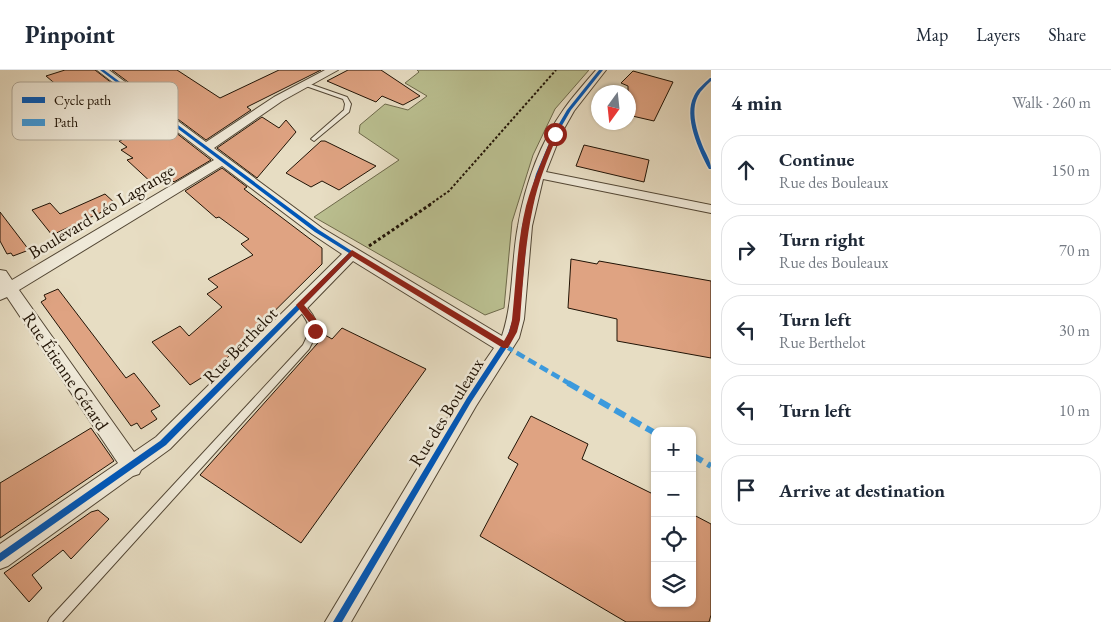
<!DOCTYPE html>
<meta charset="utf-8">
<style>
body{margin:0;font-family:"EB Garamond",serif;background:#f2f2f3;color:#1f2937}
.controls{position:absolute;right:15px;bottom:15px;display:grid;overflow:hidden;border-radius:10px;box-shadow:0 1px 4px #0004}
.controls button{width:45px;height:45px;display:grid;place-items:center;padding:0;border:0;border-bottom:1px solid #e0e1e3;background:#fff;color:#1f2937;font:25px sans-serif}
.compass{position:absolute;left:591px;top:15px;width:45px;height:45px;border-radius:50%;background:#fff;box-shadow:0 1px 4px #0004;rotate:195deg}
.stop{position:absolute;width:15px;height:15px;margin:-11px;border:4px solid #8f2418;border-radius:50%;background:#fff}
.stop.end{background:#8f2418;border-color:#fff;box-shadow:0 1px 5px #0008}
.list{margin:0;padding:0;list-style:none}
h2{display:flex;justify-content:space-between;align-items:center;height:65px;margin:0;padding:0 20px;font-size:21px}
h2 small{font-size:16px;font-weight:400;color:#747a83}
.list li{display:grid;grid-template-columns:32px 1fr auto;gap:15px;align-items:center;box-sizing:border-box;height:70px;margin:0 10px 10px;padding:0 10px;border:1px solid #e0e1e3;border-radius:20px}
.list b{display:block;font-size:19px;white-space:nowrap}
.list p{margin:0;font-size:16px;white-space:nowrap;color:#747a83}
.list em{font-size:16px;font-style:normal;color:#747a83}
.icon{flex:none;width:28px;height:28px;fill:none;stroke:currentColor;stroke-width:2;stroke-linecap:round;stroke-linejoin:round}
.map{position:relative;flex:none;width:711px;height:552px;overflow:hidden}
header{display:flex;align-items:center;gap:30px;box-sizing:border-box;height:70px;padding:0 25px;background:#fff;border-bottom:1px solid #e0e1e3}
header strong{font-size:24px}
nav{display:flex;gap:28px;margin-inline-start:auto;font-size:18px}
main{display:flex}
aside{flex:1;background:#fff}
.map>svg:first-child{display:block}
.green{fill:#babf90;stroke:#6d694a}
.building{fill:#dfa382;stroke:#201305}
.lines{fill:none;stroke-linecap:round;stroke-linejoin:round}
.service-casing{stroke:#524634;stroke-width:2}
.minor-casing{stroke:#524634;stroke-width:2}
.path-far1{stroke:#201305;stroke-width:2;stroke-dasharray:2.5 2;stroke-linecap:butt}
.path{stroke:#201305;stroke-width:3;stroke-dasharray:3 2.5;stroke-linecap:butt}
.service{fill:#efe9d8;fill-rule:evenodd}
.minor{fill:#efe9d8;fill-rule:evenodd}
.quiet-far1{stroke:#3c9add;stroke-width:4.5;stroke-dasharray:9 4.5;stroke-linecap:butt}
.quiet{stroke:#3c9add;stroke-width:6;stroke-dasharray:12 6;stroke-linecap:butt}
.cycleway-casing{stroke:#efe9d8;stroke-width:3}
.cycleway{fill:#0057b8;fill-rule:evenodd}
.route{fill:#8f2418}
.labels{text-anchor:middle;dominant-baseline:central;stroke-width:5;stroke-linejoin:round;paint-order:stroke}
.street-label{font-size:18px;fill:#201305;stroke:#efe9d8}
.key{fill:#efe9d8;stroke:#b1a999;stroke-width:1}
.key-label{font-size:14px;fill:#201305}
</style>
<header>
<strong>Pinpoint</strong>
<nav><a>Map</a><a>Layers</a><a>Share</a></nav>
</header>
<main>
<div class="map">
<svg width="711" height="552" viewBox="0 0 711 552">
<rect width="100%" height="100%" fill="#e7ddc3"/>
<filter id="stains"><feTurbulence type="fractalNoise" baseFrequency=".004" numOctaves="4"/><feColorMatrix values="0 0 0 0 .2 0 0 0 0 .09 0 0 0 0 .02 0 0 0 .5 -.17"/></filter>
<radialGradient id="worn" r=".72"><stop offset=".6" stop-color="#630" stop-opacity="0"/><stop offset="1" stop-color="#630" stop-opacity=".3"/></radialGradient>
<polygon class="green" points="417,0 589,0 555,39 533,85 512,152 504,238 485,245 314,147 399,90 359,63 360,55 385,34 408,40 427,26 405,13 419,2"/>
<g class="building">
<polygon points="65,0 95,0 211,90 174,112 170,108 154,115 127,90 133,88 121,80 127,77 119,71 122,70 46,6"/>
<polygon points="112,0 177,0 220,28 279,0 321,0 247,37 251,40 206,70"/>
<polygon points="348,0 381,0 420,26 403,35 382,26 376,32 327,11"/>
<polygon points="633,1 673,12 654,51 628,45 628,16 621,13"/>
<polygon points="262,47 279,58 286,50 296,62 257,108 217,78"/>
<polygon points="321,71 325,71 376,96 339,120 322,111 311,117 286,103"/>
<polygon points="584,75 649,90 644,112 576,96"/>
<polygon points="222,98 247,117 244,119 322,178 322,194 217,298 190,315 152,272 180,256 189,266 222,237 207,224 218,217 208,209 253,185 241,174 249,169 219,147 216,148 185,121"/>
<polygon points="105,124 117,135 52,165 32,140 50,133 60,144"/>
<polygon points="0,142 29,180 13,186 11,183 7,184 0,171"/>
<polygon points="571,189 597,194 599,191 711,211 711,288 617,271 617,249 568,238"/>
<polygon points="58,219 126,308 134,303 160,336 151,341 157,349 141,359 137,353 131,356 41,232 46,229 44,225"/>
<polygon points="342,258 426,299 301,473 200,405 325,265 332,269"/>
<polygon points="531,346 588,374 582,389 655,425 655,533 692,533 692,444 711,454 711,545 709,552 626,552 480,466 518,394 508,388"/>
<polygon points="91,358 114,391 0,468 0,413"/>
<polygon points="98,440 109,449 71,489 63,480 32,505 42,518 29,532 4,503 91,442"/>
</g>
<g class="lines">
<defs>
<g id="service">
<polygon points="303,13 307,13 347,27 351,34 349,42 314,71 311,69 312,68 344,40 345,34 343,29 303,15"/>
<path d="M300 232C304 234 306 237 309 240 322 256 317 263 309 279L62 552H48L50 548 303 275C314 254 307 252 296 235Z"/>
</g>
<path id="minor" d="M97 0H109L206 72 274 27 325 0H338L282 31 214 78 322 158 502 266C514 230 511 192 518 156 525 115 540 73 564 39 574 25 585 13 596 0H606L574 41 561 64 546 102 711 135V143L543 109 532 156 524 249 519 268 476 336 351 552H325L462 324 494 278 353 191 170 379 141 400 139 404 133 406 8 496 0 499V474L118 393 7 227 0 230V200L6 201 12 210 214 90ZM222 96 312 164 342 184 156 367 134 382 19 220Z"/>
</defs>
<use href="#service" class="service-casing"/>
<use href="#minor" class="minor-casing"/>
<polyline class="path-far1" points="429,135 449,121 556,0"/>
<polyline class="path" points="369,176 431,134"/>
<use href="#service" class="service"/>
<use href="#minor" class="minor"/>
<polyline class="quiet-far1" points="505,276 570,314"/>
<g class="quiet">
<polyline points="568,313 655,363"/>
<polyline points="692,385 711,396"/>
</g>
<defs>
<g id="cycleway">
<polygon points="100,0 104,0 319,160 355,183 166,375 0,492 0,483 160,371 349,183 315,162"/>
<polygon points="599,0 603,0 571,40 557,64 540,104 528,156 519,249 513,268 471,332 342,552 333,552 467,328 507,267 513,249 522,156 536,104 553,64 567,40"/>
<path d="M710 8H711V11C706 16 701 20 698 26 690 41 697 62 703 77 706 84 711 91 711 99H709C699 81 683 46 694 26 697 19 704 14 710 8Z"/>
</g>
</defs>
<use href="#cycleway" class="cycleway-casing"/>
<use href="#cycleway" class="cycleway"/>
</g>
<path class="route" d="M555 62 558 64C548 88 538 112 533 137 525 174 523 212 520 250L517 262 508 278H503L352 186 304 235 316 249 319 261 318 263H312L309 252 296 235 352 180 504 271 509 262 512 250C516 212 517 173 526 136 533 111 543 88 553 64Z"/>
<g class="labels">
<g class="street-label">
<text transform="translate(101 141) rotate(-31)">Boulevard Léo Lagrange</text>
<text transform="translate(240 275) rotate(-46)">Rue Berthelot</text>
<text transform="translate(66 301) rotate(56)">Rue Étienne Gérard</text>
<text transform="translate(446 342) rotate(-58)">Rue des Bouleaux</text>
</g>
</g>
<rect x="12" y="12" width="166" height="58" rx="8" class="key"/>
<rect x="22" y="27" width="23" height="6" fill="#0057b8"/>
<rect x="22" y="49" width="23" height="7" fill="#3c9add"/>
<g class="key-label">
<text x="54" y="35">Cycle path</text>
<text x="54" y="57">Path</text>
</g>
<rect width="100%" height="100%" filter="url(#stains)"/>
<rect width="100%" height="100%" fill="url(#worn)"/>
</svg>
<div class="controls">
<button>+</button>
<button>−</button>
<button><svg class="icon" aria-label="locate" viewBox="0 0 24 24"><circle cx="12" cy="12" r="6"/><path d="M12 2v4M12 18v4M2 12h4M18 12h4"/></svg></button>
<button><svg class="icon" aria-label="layers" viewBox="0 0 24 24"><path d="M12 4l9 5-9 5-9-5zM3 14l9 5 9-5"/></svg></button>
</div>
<svg class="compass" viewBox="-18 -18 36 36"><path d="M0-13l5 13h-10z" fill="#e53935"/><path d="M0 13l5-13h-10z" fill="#747a83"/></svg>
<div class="stop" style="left:555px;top:64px"></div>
<div class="stop end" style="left:315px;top:261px"></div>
</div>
<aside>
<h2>4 min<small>Walk · 260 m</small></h2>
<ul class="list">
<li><svg class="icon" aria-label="ahead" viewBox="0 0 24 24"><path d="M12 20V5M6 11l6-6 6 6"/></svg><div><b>Continue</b><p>Rue des Bouleaux</p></div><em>150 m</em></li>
<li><svg class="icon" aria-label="right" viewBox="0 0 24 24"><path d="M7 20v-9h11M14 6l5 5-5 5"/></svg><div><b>Turn right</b><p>Rue des Bouleaux</p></div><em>70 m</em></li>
<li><svg class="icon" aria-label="left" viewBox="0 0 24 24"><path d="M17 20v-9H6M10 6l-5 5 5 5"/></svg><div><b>Turn left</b><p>Rue Berthelot</p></div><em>30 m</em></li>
<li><svg class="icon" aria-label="left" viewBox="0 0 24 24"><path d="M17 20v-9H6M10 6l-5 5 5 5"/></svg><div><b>Turn left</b></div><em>10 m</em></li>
<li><svg class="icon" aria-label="arrive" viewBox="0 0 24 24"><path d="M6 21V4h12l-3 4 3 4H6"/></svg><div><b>Arrive at destination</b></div></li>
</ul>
</aside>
</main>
